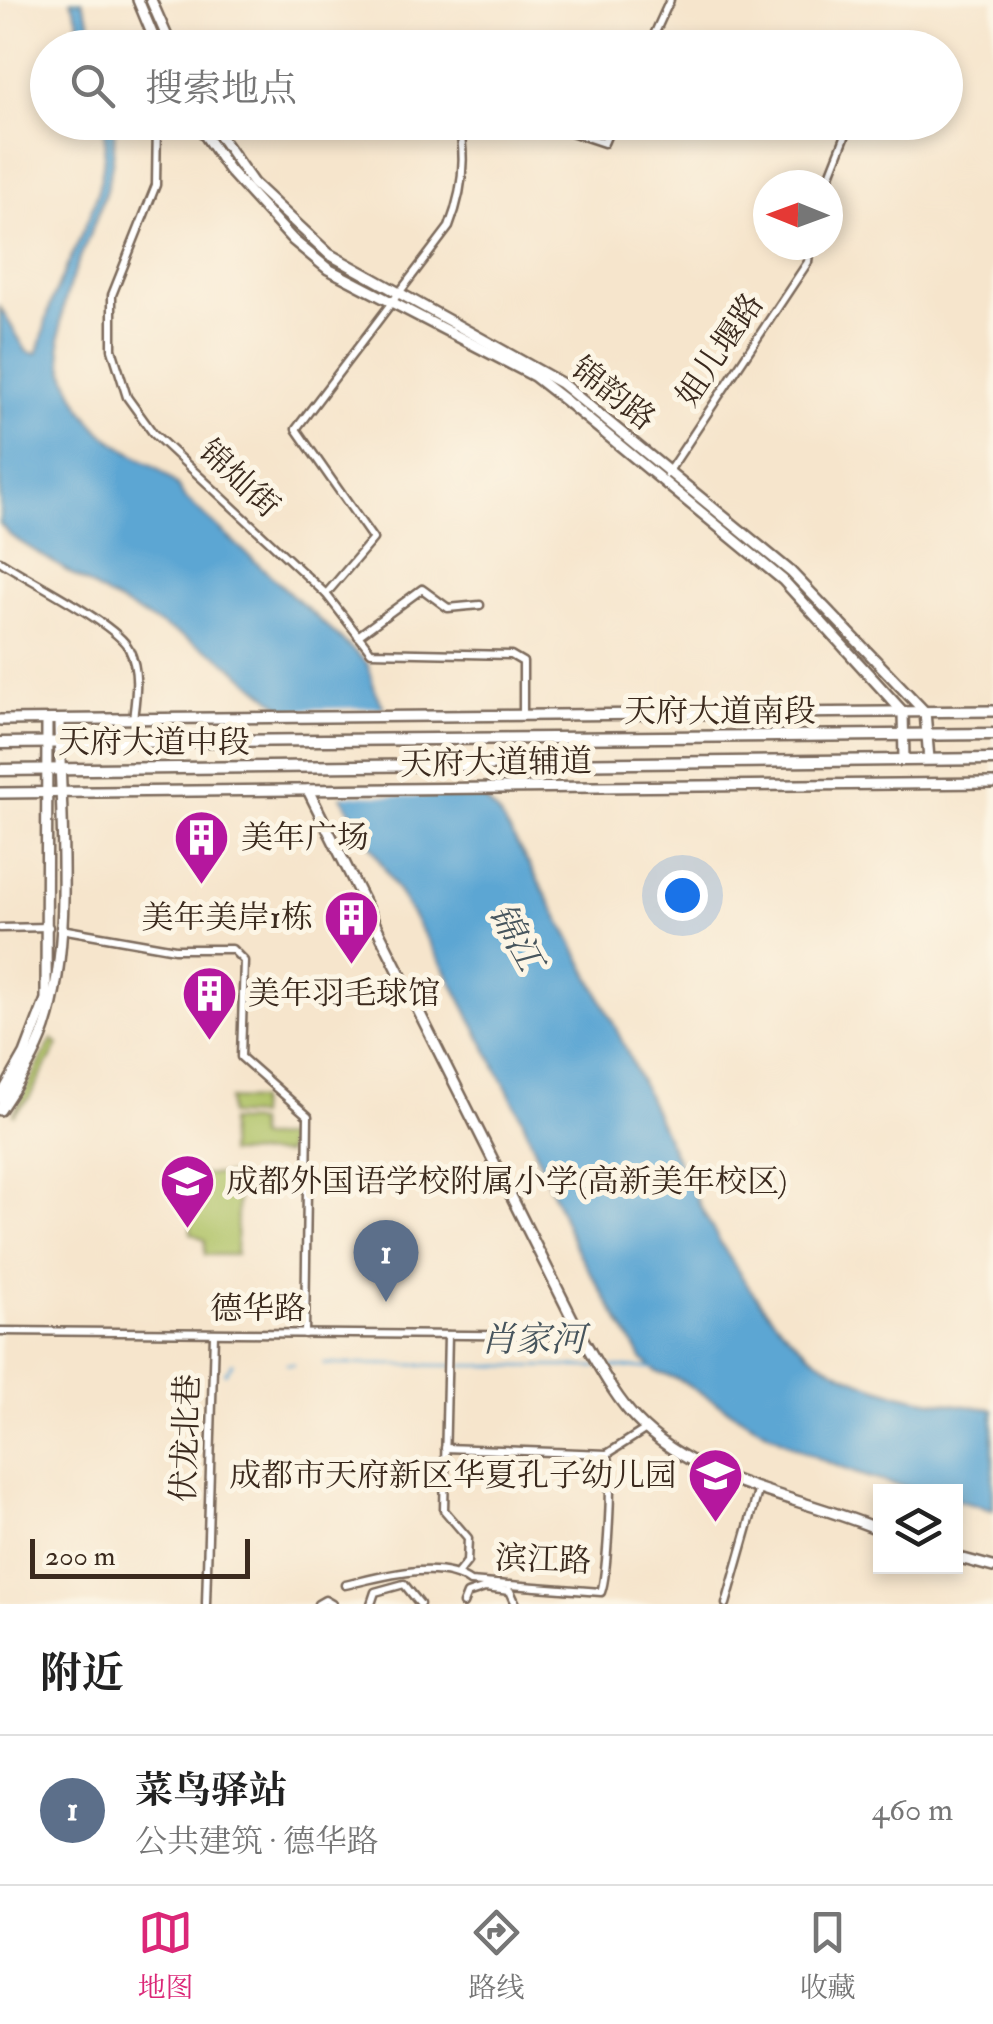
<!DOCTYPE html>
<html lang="zh">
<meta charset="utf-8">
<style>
body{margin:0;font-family:"IM FELL Double Pica","Noto Serif SC",serif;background:#f2f2f2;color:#222}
.controls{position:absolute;right:30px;bottom:30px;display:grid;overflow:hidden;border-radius:0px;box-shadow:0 5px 15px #0003}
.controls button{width:90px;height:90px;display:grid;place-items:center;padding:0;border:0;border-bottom:2px solid #e0e0e0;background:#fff;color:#222;font:50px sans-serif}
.compass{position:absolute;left:753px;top:170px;width:90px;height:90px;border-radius:50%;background:#fff;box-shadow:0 5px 15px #0003;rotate:271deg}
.scale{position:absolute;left:30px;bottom:25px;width:220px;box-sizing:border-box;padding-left:10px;border:5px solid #3b2a1e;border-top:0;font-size:28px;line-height:35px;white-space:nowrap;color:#3b2a1e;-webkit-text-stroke:8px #fcf5e5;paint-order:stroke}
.you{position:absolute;left:682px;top:895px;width:35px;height:35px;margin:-25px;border:8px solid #fff;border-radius:50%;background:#1a73e8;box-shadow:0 0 0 15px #1a73e833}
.badge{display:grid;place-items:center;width:65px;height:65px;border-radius:50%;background:#db2777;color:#fff;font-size:32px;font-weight:700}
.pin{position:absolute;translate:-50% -82px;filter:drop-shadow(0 2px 5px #0008)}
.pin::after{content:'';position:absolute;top:52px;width:35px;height:30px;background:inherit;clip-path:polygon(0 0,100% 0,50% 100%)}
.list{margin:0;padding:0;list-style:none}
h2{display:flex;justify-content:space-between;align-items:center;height:130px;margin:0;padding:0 40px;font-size:42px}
h2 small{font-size:32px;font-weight:400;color:#767676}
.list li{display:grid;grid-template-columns:65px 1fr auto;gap:30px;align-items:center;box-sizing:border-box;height:150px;padding:0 40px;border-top:2px solid #e0e0e0}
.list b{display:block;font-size:38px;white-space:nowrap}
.list p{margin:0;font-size:32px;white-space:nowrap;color:#767676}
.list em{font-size:32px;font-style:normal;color:#767676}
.icon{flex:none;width:55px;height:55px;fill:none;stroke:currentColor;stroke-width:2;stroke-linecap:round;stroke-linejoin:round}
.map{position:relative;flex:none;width:993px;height:1604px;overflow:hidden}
.search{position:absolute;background:#fff;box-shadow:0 5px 15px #0003;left:30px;right:30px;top:30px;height:110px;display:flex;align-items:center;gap:25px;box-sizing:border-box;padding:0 35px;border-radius:55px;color:#767676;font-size:38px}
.sheet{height:280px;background:#fff}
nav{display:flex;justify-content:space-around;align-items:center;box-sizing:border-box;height:140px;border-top:2px solid #e0e0e0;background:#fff;font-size:28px;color:#767676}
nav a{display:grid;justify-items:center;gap:5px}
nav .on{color:#db2777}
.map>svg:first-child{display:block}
.green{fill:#afc266;stroke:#757642;stroke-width:2.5}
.water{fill:#5ca6d3;stroke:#4c6878;stroke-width:2.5}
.pier{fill:#f6e5cc}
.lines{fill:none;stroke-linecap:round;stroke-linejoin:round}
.stream{stroke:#5ca6d3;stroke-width:2.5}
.street-casing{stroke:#7c6b5b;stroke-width:11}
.secondary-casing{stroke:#7c6b5b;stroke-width:14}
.primary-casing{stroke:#7c6b5b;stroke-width:15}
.street{stroke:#fff;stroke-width:6}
.secondary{stroke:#fff;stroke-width:9}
.primary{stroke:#fff;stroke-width:10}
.labels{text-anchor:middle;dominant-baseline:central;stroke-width:10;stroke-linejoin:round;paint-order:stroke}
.street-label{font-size:32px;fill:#3b2a1e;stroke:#fcf5e5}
.poi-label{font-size:32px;fill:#3b2a1e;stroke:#fcf5e5;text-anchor:start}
.water-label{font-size:35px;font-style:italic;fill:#47555d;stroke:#fcf5e5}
</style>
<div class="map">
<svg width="993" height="1604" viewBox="0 0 993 1604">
<rect width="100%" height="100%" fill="#fcf5e5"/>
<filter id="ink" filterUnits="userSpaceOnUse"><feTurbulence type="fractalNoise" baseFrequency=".01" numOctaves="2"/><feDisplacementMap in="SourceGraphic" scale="20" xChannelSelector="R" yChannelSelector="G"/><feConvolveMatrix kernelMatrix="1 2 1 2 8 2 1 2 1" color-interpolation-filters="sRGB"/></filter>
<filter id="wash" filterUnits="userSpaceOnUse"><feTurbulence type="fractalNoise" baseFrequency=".0048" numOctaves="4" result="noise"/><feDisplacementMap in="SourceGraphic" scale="40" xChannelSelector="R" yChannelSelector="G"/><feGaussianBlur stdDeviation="2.25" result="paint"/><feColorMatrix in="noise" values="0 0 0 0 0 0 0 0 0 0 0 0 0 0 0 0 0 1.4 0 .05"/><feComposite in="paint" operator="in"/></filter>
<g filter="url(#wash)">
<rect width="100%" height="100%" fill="#f6e5cc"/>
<g class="green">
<polygon points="52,1039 58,1045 29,1098 13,1115"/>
<polygon points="229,1099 258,1100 257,1116 229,1115"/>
<polygon points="229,1121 257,1122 258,1138 287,1138 286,1154 228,1153"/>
<polygon points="192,1174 238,1175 236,1255 205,1255 205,1240 191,1233"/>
</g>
<g class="water">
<polygon points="71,0 82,0 99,47 88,47"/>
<path d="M104 123H114C122 221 33 293 68 380 75 398 87 418 101 432 127 456 169 465 184 497L367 663C371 674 373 688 379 699 406 749 476 776 507 827 548 896 587 968 622 1041 669 1139 729 1298 819 1360 869 1394 935 1403 993 1409V1510L956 1500V1492C853 1491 762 1430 678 1379L656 1372 642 1359 575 1247 522 1118 450 978 316 754 282 707 217 655 107 596 11 536 0 524V307L27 352 37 354C44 338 45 318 52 301 77 236 110 197 104 123Z"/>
</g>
<polygon class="pier" points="393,707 432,748 490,797 335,795 276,710"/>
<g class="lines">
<g class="stream">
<polyline points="287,1364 294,1364"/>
<polyline points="324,1364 597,1367"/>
<polyline points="605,1367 652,1368"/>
<polyline points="225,1373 233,1363"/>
</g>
</g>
</g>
<g filter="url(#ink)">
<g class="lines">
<defs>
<g id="street">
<polyline points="648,48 670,0"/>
<polyline points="157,122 156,185 112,295 112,349 127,397 153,433 326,594 371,652 511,655 523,662 523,715"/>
<polyline points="541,122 604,143 613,122"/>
<polyline points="826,185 851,122"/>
<polyline points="667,474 808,262 810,245"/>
<path d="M0 561C28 580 117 624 129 649 140 671 136 696 133 719"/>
<path d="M326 594 373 539 296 429 449 227C462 194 467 158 458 122"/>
<polyline points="358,636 422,589 448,608 480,605"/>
<polyline points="0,928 49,927"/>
<polyline points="61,929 175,949 232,949 244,961 241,1057 308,1116 305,1334"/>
<polyline points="0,1331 581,1336"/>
<polyline points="448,1335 444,1510 468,1538 467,1562 458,1573"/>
<polyline points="445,1448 607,1454"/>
<path d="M345 1585C381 1577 439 1559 470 1582L601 1592C607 1578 614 1465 607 1454L646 1429"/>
<polyline points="206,1604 214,1334"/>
<polyline points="318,1604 325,1600 332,1604"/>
<polyline points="371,1604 375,1592 404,1584 420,1604"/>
<polyline points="463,1604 467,1594 485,1588 510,1591 516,1604"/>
<polyline points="726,1604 759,1488"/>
</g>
<g id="secondary">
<polyline points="138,0 158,48"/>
<polyline points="151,0 172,48"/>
<polyline points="196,122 229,170 293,240 328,269 534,376 566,401 783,580 903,712 904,760"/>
<polyline points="210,122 253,183 329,254 561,383 791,572 925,712 929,759"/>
<polyline points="0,720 993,711"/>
<path d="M308 790 581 1336C598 1364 613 1395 636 1419 700 1486 799 1495 880 1530"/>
<polyline points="0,793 993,783"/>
<polyline points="0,1098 25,1054 46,999 47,720"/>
<path d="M0 1110C17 1084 35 1058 45 1028 74 942 60 812 59 720"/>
<polyline points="956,1557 993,1567"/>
</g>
<g id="primary">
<polyline points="0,743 993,734"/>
<polyline points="0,770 993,759"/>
</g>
</defs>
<use href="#street" class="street-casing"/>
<use href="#secondary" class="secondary-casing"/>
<use href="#primary" class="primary-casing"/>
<use href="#street" class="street"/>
<use href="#secondary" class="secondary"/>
<use href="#primary" class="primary"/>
</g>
</g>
<defs>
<symbol id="building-pin" viewBox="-11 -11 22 30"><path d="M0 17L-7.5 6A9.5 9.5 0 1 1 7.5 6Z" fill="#b5179e" stroke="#fcf5e5"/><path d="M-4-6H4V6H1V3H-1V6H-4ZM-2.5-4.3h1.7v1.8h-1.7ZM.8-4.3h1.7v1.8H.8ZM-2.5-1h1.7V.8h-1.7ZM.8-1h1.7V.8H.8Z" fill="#fff"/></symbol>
<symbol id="school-pin" viewBox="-11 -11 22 30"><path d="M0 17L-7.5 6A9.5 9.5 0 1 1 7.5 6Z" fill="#b5179e" stroke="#fcf5e5"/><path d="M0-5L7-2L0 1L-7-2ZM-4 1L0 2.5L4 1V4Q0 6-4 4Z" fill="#fff"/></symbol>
</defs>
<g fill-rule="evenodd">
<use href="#building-pin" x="170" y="806" width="63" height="86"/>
<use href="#building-pin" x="320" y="886" width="63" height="86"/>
<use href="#building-pin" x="178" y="962" width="63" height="86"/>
<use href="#school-pin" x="156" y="1150" width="63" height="86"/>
<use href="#school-pin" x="684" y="1444" width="63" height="86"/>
</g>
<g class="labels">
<g class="street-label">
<text transform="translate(720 350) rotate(-56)">姐儿堰路</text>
<text transform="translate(613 394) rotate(38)">锦韵路</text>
<text transform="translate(239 479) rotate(43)">锦灿街</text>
<text x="720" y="712">天府大道南段</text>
<text x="154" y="743">天府大道中段</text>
<text transform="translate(496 763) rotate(-1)">天府大道辅道</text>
<text x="258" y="1309">德华路</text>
<text transform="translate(186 1438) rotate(-88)">伏龙北巷</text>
<text transform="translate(543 1560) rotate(2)">滨江路</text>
</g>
<g class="poi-label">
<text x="241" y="838">美年广场</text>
<text x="313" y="918" text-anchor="end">美年美岸1栋</text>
<text x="248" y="994">美年羽毛球馆</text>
<text x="226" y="1182">成都外国语学校附属小学(高新美年校区)</text>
<text x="677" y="1476" text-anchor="end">成都市天府新区华夏孔子幼儿园</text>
</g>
<g class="water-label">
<text transform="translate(515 937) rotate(61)">锦江</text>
<text x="533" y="1340">肖家河</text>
</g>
</g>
</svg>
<div class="controls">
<button><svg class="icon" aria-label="layers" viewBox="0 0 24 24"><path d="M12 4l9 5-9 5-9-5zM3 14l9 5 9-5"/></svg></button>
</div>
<svg class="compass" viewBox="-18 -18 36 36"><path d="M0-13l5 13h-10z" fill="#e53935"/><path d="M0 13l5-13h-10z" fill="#767676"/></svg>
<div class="scale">200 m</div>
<div class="you"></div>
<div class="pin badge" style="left:386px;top:1302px;background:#5c6f8a">1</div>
<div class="search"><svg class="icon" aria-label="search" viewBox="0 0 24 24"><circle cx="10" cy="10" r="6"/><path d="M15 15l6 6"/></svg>搜索地点</div>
</div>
<section class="sheet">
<h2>附近<small></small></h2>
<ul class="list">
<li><span class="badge" style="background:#5c6f8a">1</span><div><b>菜鸟驿站</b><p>公共建筑 · 德华路</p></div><em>460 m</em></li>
</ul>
</section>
<nav>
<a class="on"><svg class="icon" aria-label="map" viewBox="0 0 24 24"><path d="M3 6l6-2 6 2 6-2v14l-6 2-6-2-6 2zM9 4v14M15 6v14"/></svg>地图</a>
<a><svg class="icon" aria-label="directions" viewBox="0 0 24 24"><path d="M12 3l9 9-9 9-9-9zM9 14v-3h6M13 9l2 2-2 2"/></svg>路线</a>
<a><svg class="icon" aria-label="saved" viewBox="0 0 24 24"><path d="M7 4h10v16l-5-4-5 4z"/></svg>收藏</a>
</nav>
